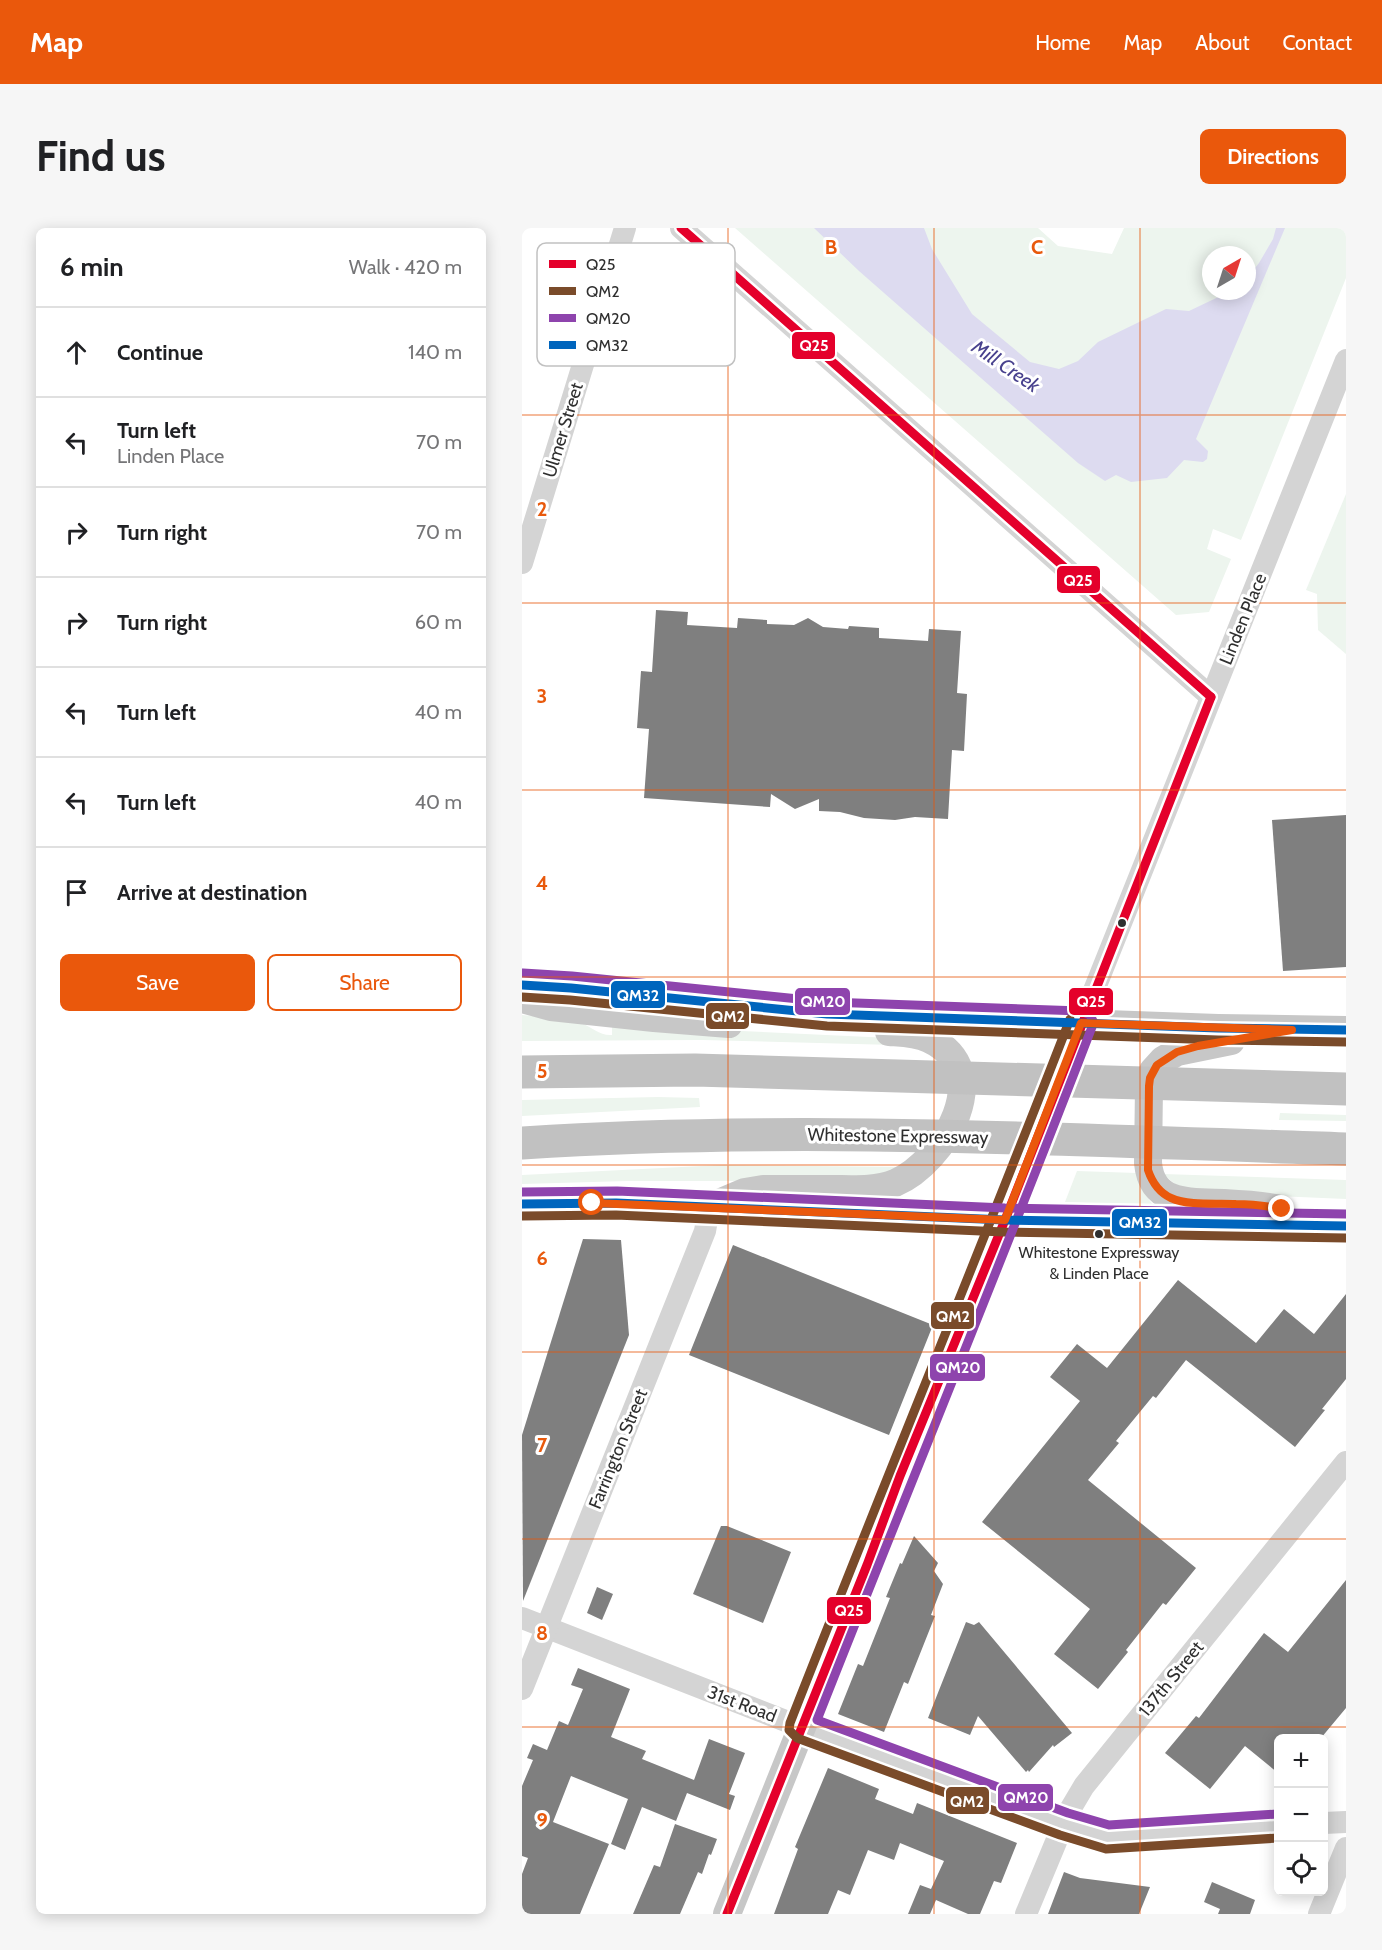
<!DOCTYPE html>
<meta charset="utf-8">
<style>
body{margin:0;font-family:Cabin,sans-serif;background:#f6f6f6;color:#202124}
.controls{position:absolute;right:18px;bottom:18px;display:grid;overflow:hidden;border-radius:9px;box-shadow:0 3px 15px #0003}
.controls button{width:54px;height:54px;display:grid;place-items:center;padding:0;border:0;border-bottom:2px solid #e0e0e0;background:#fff;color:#202124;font:30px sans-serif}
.compass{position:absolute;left:680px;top:18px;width:54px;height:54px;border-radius:50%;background:#fff;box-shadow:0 3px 15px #0003;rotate:39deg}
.stop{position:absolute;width:18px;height:18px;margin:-14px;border:4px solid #ea580c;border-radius:50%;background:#fff}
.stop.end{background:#ea580c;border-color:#fff;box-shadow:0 2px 6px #0008}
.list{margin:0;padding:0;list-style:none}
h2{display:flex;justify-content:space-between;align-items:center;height:78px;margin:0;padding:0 24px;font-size:26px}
h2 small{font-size:20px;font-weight:400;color:#757577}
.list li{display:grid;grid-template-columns:39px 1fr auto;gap:18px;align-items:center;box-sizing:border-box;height:90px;padding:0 24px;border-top:2px solid #e0e0e0}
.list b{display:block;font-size:22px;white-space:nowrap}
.list p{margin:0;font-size:20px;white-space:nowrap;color:#757577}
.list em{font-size:20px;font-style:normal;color:#757577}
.actions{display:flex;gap:12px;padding:18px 24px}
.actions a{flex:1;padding:14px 0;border:2px solid #ea580c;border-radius:9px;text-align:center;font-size:21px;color:#ea580c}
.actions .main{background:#ea580c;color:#fff}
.icon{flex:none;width:33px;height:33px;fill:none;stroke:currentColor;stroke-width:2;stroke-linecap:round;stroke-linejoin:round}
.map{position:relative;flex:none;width:824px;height:1686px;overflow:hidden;border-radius:9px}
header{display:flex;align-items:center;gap:36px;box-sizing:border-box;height:84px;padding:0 30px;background:#ea580c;color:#fff}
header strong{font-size:28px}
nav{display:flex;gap:33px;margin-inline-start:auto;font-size:21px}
.intro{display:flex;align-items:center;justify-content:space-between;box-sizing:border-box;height:144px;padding:0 36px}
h1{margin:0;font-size:42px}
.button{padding:15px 27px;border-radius:9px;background:#ea580c;color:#fff;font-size:21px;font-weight:700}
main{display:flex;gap:36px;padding:0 36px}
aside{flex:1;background:#fff;border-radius:9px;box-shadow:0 3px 15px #0003}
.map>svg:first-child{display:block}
.green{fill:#edf5ee;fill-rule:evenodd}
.water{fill:#dddbf0}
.building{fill:#7f7f7f}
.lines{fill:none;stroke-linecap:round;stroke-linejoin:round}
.minor{stroke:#d4d4d4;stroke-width:22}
.major{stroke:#c7c7c7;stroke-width:28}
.highway{stroke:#c1c1c1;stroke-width:33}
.bus-1-casing{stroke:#fff;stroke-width:14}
.bus-2-casing{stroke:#fff;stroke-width:14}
.bus-3-casing{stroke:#fff;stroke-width:14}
.bus-4-casing{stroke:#fff;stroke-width:14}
.bus-1{stroke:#e4002b;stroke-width:9}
.bus-2{stroke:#7a4b2a;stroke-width:9}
.bus-3{stroke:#8e44ad;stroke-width:9}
.bus-4{stroke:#0065bd;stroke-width:9}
.route{stroke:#ea580c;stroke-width:8}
.grid{fill:none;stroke:#e8590c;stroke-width:1.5;stroke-opacity:0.55}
.bus-dot{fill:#2f2f2f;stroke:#fff;stroke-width:2}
.labels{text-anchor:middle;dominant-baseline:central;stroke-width:6;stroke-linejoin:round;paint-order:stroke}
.bus-label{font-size:16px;fill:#2f2f2f;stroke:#fff}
.street-label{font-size:18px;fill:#2f2f2f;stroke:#fff}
.water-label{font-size:20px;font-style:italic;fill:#48418e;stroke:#fff}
.key{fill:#fff;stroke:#c1c1c1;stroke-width:1.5}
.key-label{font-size:16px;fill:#2f2f2f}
.grid-label{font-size:20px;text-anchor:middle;font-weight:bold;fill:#e8590c;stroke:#fff;stroke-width:6;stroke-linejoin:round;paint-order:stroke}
.line-badge{stroke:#fff;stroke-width:2}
.badge-label{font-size:16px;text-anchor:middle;font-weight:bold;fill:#fff}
</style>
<header>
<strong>Map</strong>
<nav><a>Home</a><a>Map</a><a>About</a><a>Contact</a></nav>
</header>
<div class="intro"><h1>Find us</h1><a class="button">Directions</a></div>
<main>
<aside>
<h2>6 min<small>Walk · 420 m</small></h2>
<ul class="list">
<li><svg class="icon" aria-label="ahead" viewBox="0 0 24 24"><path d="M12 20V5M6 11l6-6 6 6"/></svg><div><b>Continue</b></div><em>140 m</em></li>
<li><svg class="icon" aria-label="left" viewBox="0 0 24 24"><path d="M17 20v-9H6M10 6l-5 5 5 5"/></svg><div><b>Turn left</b><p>Linden Place</p></div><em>70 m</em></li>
<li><svg class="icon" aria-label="right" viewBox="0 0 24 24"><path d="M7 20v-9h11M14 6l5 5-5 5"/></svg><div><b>Turn right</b></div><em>70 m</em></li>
<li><svg class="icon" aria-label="right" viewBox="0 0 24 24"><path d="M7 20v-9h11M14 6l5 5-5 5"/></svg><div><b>Turn right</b></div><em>60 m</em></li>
<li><svg class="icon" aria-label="left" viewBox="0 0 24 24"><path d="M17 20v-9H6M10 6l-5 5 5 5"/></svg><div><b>Turn left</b></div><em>40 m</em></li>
<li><svg class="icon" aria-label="left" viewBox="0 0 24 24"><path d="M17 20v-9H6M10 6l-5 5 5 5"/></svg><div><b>Turn left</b></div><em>40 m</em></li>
<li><svg class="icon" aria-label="arrive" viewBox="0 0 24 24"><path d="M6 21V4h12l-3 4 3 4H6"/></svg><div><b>Arrive at destination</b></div></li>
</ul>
<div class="actions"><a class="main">Save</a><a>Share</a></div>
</aside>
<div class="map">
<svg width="824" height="1686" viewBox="0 0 824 1686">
<rect width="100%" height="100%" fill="#fff"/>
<g class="green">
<path d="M213 0H516L536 18 590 26 602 0H824V50L719 312 691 301 685 321 709 331 687 384 654 387ZM689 27H725V63H689Z"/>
<polygon points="824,266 824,426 796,402 795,366 784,362"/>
<path d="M0 787C19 789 41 789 59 795 70 799 78 808 90 807V797L390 811 409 818 180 812 0 813Z"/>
<polygon points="136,869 177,870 178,879 0,888 0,872"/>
<polygon points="758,885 824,887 824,893 757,892"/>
<polygon points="200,937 388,939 333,953 106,953 0,956 0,947"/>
<polygon points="555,943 615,945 625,969 632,978 543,974"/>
<polygon points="641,946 824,952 824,971 679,965 659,961"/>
</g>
<polygon class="water" points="292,0 402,0 410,21 450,86 508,134 537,141 556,133 576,114 644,81 667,83 709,63 725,63 725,50 737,35 751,11 754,0 763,0 674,211 686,223 685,231 681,234 662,232 645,250 609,254 594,247 583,253 556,235 337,43"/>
<g class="building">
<polygon points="134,382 166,384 165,397 215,400 216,390 245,392 245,396 272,397 286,390 301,399 326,401 327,398 357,400 357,410 406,413 407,401 439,403 435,465 445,466 442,523 430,522 426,591 393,589 373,592 342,590 318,584 297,583 297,571 273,581 249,566 248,579 122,570 127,501 115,500 119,443 130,444"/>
<polygon points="824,587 824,739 761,743 750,592"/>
<polygon points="61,1011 99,1012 107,1107 1,1373 0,1207"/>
<polygon points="211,1017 411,1097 367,1207 167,1127"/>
<polygon points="656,1052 734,1115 762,1081 792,1106 824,1066 824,1151 800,1181 803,1182 773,1219 664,1132 634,1170 631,1168 594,1213 597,1215 566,1252 674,1340 644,1377 641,1375 604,1422 606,1424 576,1461 532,1426 568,1381 460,1294 558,1173 528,1149 555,1116 585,1140"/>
<polygon points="199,1298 205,1298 269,1324 241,1395 171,1366"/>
<polygon points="392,1308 416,1335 412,1343 421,1356 409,1387 413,1388 386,1456 382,1454 362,1504 316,1486 336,1436 341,1438 368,1370 364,1369 378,1335 380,1336"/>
<polygon points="824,1352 824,1480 799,1510 756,1510 756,1545 723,1518 688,1561 643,1525 674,1488 677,1490 742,1405 766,1424"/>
<polygon points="75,1359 91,1366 80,1392 65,1385"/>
<polygon points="444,1394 452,1397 457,1394 550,1505 532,1519 531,1517 507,1544 506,1542 504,1544 456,1488 448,1507 406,1490"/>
<polygon points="56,1440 108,1461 89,1509 124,1523 120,1531 172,1552 187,1511 223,1525 207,1566 213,1568 208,1582 165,1565 154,1593 120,1579 103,1622 89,1616 106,1571 49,1548 31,1594 87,1616 58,1686 0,1686 0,1646 6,1630 0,1628 0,1558 11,1532 5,1530 11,1516 25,1522 37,1493 46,1497 61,1461 49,1457"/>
<polygon points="306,1540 357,1561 353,1571 391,1586 395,1575 495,1615 479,1655 472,1653 458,1686 446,1686 414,1672 408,1686 386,1686 398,1657 409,1661 422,1633 378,1615 372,1632 346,1622 328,1667 316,1662 306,1686 252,1686 276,1621 273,1619"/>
<polygon points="153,1596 195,1611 189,1627 187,1626 180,1646 176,1644 158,1686 111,1686 132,1637 138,1639"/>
<polygon points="542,1644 558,1650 628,1659 617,1686 526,1686"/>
<polygon points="690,1654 733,1672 728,1686 696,1686 698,1681 682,1674"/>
</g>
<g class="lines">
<g class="minor">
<polyline points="159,0 689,469"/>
<polyline points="0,335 103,0"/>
<polyline points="559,795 824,132"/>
<polyline points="0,1390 279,1499 542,1596 586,1609 756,1598"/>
<polyline points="0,1461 183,1003 187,980"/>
<polyline points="802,1595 824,1594"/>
<polyline points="504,1686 546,1585 562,1558 824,1234"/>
<polyline points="797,1686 824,1620"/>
</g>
<g class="major">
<polyline points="0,757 49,760 305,786 696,800 824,802"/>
<polyline points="0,771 29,779 132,790 207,796"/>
<path d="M709 813 655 824 641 832 631 843 627 858 626 935C630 978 670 974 702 975 720 976 737 977 754 980"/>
<path d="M197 975 223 964 241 961C264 961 286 961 309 961 330 961 353 963 373 955 422 934 476 843 407 811 394 805 381 805 367 804"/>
<polyline points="0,976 94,975 483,992 824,998"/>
<polyline points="205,1686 345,1337 378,1248 483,992 559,795"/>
</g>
<g class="highway">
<polyline points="0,844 173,842 824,861"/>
<path d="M0 915C274 897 550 912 824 921"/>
</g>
<defs>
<g id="bus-1">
<polyline points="159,0 689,469"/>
<polyline points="205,1686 345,1337 378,1248 483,992 689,469"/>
</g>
<g id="bus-2">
<polyline points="0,769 48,772 305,798 696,812 824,814"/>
<path d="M548 791C457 1026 360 1260 268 1495L267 1502 275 1510 538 1607 584 1621 756 1610"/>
<polyline points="0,988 94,987 482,1004 824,1010"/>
</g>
<g id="bus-3">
<path d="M1 745 50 748 306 774 559 783 568 787 571 793 570 799C481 1031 386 1261 295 1492L546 1585 587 1597 755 1586"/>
<polyline points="0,964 95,963 483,980 824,986"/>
</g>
<g id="bus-4">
<polyline points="0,757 49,760 305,786 696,800 824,802"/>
<polyline points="0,976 94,975 483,992 824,998"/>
</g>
</defs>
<use href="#bus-1" class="bus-1-casing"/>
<use href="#bus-2" class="bus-2-casing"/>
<use href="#bus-3" class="bus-3-casing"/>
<use href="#bus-4" class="bus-4-casing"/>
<use href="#bus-1" class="bus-1"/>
<use href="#bus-2" class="bus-2"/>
<use href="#bus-3" class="bus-3"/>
<use href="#bus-4" class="bus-4"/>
</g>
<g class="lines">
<path class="route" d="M70 975 483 992 559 795 770 802 676 818 655 824 635 837 628 850 627 858 626 942C630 954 636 964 649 970 667 978 693 975 714 976 729 976 745 978 760 981"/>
</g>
<path class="grid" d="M206 0V1686M412 0V1686M618 0V1686M0 187H824M0 375H824M0 562H824M0 749H824M0 937H824M0 1124H824M0 1311H824M0 1499H824"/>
<g class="bus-dot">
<circle cx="600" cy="695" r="5"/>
<circle cx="577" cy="1006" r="5"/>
</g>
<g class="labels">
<g class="bus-label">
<text x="577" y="1024">Whitestone Expressway<tspan x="577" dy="21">&amp; Linden Place</tspan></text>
</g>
<g class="street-label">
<text transform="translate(41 202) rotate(-73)">Ulmer Street</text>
<text transform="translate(721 391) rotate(-68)">Linden Place</text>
<text transform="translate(376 908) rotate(1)">Whitestone Expressway</text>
<text transform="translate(96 1221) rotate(-68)">Farrington Street</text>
<text transform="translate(649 1451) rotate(-51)">137th Street</text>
<text transform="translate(220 1476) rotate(21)">31st Road</text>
</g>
<g class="water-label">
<text transform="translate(484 138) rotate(34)">Mill Creek</text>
</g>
</g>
<rect x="15" y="15" width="198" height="123" rx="9" class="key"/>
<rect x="27" y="32" width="27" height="8" fill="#e4002b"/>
<rect x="27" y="59" width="27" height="8" fill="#7a4b2a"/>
<rect x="27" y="86" width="27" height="8" fill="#8e44ad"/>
<rect x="27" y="113" width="27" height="8" fill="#0065bd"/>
<g class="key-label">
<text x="64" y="42">Q25</text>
<text x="64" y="69">QM2</text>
<text x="64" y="96">QM20</text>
<text x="64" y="123">QM32</text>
</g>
<g class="grid-label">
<text x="309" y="26">B</text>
<text x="515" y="26">C</text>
<text x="20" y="288">2</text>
<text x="20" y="475">3</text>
<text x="20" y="662">4</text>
<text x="20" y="850">5</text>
<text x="20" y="1037">6</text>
<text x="20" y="1224">7</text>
<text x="20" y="1412">8</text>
<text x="20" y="1599">9</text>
</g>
<g class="line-badge">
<rect x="269" y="103" width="45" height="29" rx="6" fill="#e4002b"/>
<rect x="534" y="337" width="45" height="29" rx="6" fill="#e4002b"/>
<rect x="88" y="752" width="56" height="29" rx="6" fill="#0065bd"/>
<rect x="272" y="759" width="57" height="29" rx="6" fill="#8e44ad"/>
<rect x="546" y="759" width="46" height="29" rx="6" fill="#e4002b"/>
<rect x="183" y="774" width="45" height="28" rx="6" fill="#7a4b2a"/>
<rect x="589" y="980" width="57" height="29" rx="6" fill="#0065bd"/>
<rect x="408" y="1073" width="45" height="29" rx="6" fill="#7a4b2a"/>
<rect x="407" y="1125" width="57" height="29" rx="6" fill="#8e44ad"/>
<rect x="304" y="1368" width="46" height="29" rx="6" fill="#e4002b"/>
<rect x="475" y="1555" width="57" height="29" rx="6" fill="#8e44ad"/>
<rect x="423" y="1558" width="45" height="29" rx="6" fill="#7a4b2a"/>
</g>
<g class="badge-label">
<text x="292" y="123">Q25</text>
<text x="556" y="358">Q25</text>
<text x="116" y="773">QM32</text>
<text x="301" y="779">QM20</text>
<text x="569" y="779">Q25</text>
<text x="206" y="794">QM2</text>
<text x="618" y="1000">QM32</text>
<text x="431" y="1094">QM2</text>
<text x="436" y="1145">QM20</text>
<text x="327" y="1388">Q25</text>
<text x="504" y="1575">QM20</text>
<text x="445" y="1579">QM2</text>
</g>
</svg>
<div class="controls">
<button>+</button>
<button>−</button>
<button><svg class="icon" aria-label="locate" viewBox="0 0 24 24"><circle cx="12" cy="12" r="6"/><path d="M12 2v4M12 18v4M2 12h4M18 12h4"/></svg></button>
</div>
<svg class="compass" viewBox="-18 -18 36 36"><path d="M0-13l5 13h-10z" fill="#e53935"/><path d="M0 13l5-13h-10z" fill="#757577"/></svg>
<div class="stop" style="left:70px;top:975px"></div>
<div class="stop end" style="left:760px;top:981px"></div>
</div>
</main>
